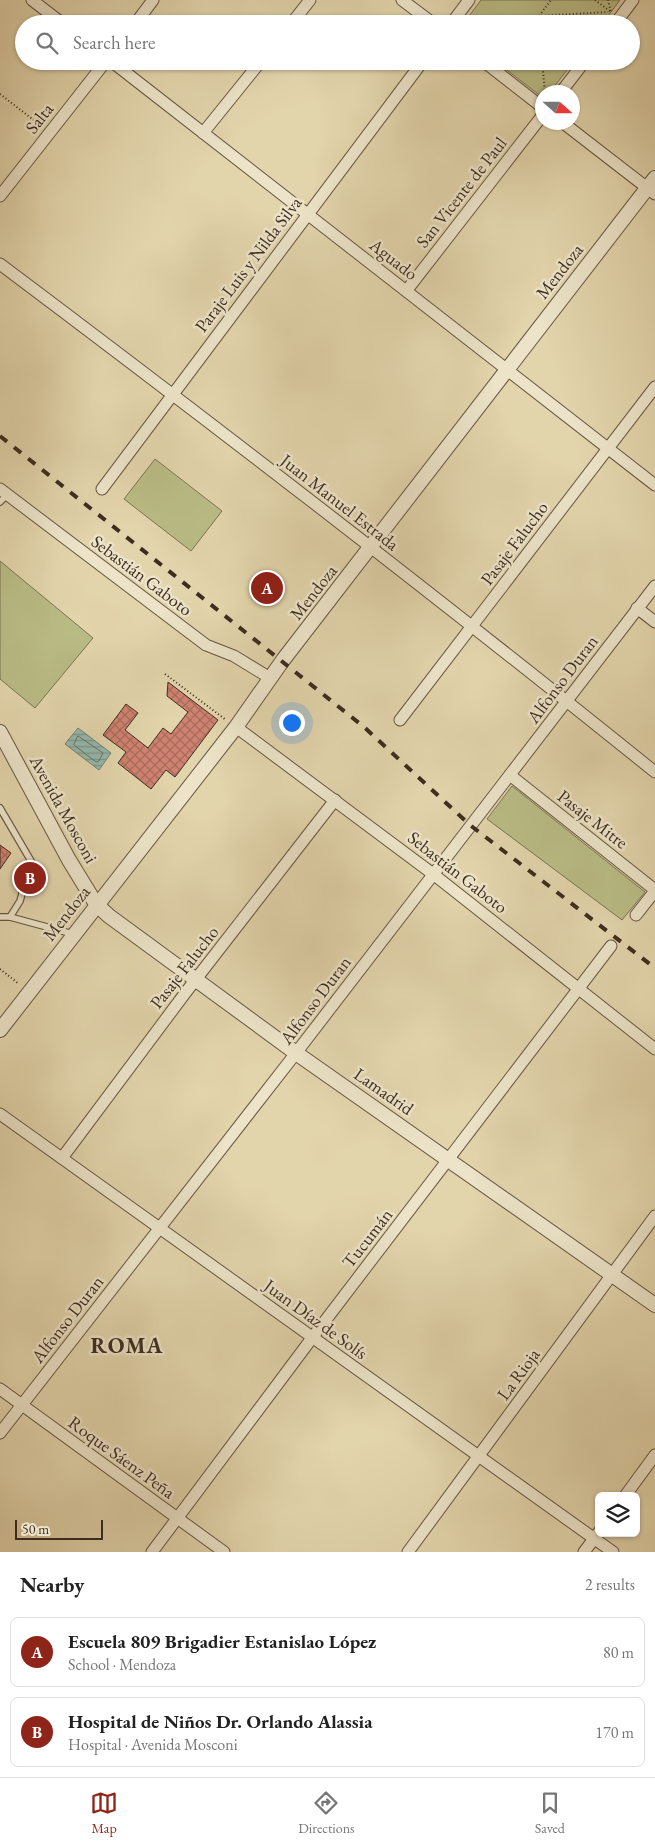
<!DOCTYPE html>
<meta charset="utf-8">
<style>
body{margin:0;font-family:"EB Garamond",serif;background:#f2f2f2;color:#222}
.controls{position:absolute;right:15px;bottom:15px;display:grid;overflow:hidden;border-radius:8px;box-shadow:0 1px 4px #0004}
.controls button{width:45px;height:45px;display:grid;place-items:center;padding:0;border:0;border-bottom:1px solid #e0e0e0;background:#fff;color:#222;font:25px sans-serif}
.compass{position:absolute;left:535px;top:85px;width:45px;height:45px;border-radius:50%;background:#fff;box-shadow:0 1px 4px #0004;rotate:111deg}
.scale{position:absolute;left:15px;bottom:12px;width:88px;box-sizing:border-box;padding-left:5px;border:2px solid #3d2d21;border-top:0;font-size:14px;line-height:18px;white-space:nowrap;color:#3d2d21;-webkit-text-stroke:4px #ece3c8;paint-order:stroke}
.you{position:absolute;left:291px;top:722px;width:18px;height:18px;margin:-12px;border:4px solid #fff;border-radius:50%;background:#1a73e8;box-shadow:0 0 0 8px #1a73e833}
.badge{display:grid;place-items:center;width:32px;height:32px;border-radius:50%;background:#8f2418;color:#fff;font-size:16px;font-weight:700}
.pin{position:absolute;translate:-50% -50%;border:2px solid #fff;box-shadow:0 1px 5px #0006}
.list{margin:0;padding:0;list-style:none}
h2{display:flex;justify-content:space-between;align-items:center;height:65px;margin:0;padding:0 20px;font-size:21px}
h2 small{font-size:16px;font-weight:400;color:#767676}
.list li{display:grid;grid-template-columns:32px 1fr auto;gap:15px;align-items:center;box-sizing:border-box;height:70px;margin:0 10px 10px;padding:0 10px;border:1px solid #e0e0e0;border-radius:8px}
.list b{display:block;font-size:19px;white-space:nowrap}
.list p{margin:0;font-size:16px;white-space:nowrap;color:#767676}
.list em{font-size:16px;font-style:normal;color:#767676}
.icon{flex:none;width:28px;height:28px;fill:none;stroke:currentColor;stroke-width:2;stroke-linecap:round;stroke-linejoin:round}
.map{position:relative;flex:none;width:655px;height:1552px;overflow:hidden}
.search{position:absolute;background:#fff;box-shadow:0 1px 4px #0004;left:15px;right:15px;top:15px;height:55px;display:flex;align-items:center;gap:12px;box-sizing:border-box;padding:0 18px;border-radius:28px;color:#767676;font-size:19px}
.sheet{height:225px;background:#fff}
nav{display:flex;justify-content:space-around;align-items:center;box-sizing:border-box;height:70px;border-top:1px solid #e0e0e0;background:#fff;font-size:14px;color:#767676}
nav a{display:grid;justify-items:center;gap:2px}
nav .on{color:#8f2418}
.map>svg:first-child{display:block}
.park{fill:#b9bb85;stroke:#7b7453}
.water{fill:url(#water-rules);stroke:#728075}
.lines{fill:none;stroke-linecap:round;stroke-linejoin:round}
.shore{stroke:#697267;stroke-width:1}
.building{fill:url(#building-cross-hatch);stroke:#3d2d21}
.service-casing{stroke:#665744;stroke-width:8}
.minor-casing{stroke:#665744;stroke-width:13}
.tertiary-casing{stroke:#665744;stroke-width:16}
.path{stroke:#3d2d21;stroke-width:2;stroke-dasharray:1 2.5;stroke-linecap:butt}
.service{stroke:#ece3c8;stroke-width:5.5}
.minor{stroke:#ece3c8;stroke-width:11}
.tertiary{stroke:#ece3c8;stroke-width:14}
.rail{stroke:#3d2d21;stroke-width:4;stroke-dasharray:9 9;stroke-linecap:butt}
.labels{text-anchor:middle;dominant-baseline:central;stroke-width:5;stroke-linejoin:round;paint-order:stroke}
.street-label{font-size:18px;fill:#3d2d21;stroke:#ece3c8}
.district-label{font-size:22px;font-weight:bold;letter-spacing:1px;fill:#3d2d21;stroke:#ece3c8}
</style>
<div class="map">
<svg width="655" height="1552" viewBox="0 0 655 1552">
<defs>
<pattern id="water-rules" width="6" height="5" patternUnits="userSpaceOnUse" patternTransform="scale(1.25)"><rect width="6" height="5" fill="#95b8ad"/><path d="M0 2.5h6" fill="none" stroke="#7b968c"/></pattern>
<pattern id="building-cross-hatch" width="8" height="8" patternUnits="userSpaceOnUse" patternTransform="scale(1.25)"><rect width="8" height="8" fill="#cf8270"/><path d="M0 0l8 8M0 8l8-8" fill="none" stroke="#a96b5c"/></pattern>
</defs>
<rect width="100%" height="100%" fill="#e2d4ab"/>
<filter id="stains"><feTurbulence type="fractalNoise" baseFrequency=".004" numOctaves="4"/><feColorMatrix values="0 0 0 0 .2 0 0 0 0 .09 0 0 0 0 .02 0 0 0 .5 -.17"/></filter>
<radialGradient id="worn" r=".72"><stop offset=".6" stop-color="#630" stop-opacity="0"/><stop offset="1" stop-color="#630" stop-opacity=".3"/></radialGradient>
<g class="park">
<polygon points="481,0 620,0 602,24 463,24"/>
<polygon points="495,61 574,61 550,92 542,92 542,97"/>
<polygon points="155,459 222,511 191,551 124,499"/>
<polygon points="0,561 93,638 35,708 0,679"/>
<polygon points="512,786 645,892 622,920 487,819"/>
</g>
<polygon class="water" points="78,728 111,753 99,770 65,744"/>
<g class="lines">
<polygon class="shore" points="78,736 103,753 99,761 96,762 74,745"/>
</g>
<g class="building">
<polygon points="168,682 218,720 175,777 166,770 151,789 118,763 126,752 103,735 126,704 138,713 125,730 148,748 163,728 171,734 188,712 167,696"/>
<polygon points="0,845 11,853 0,869"/>
</g>
<g class="lines">
<defs>
<g id="service">
<polyline points="0,502 7,495"/>
<polyline points="0,808 31,861 20,901 10,917"/>
<polyline points="0,917 10,917 73,934"/>
</g>
<g id="minor">
<polyline points="32,0 63,24"/>
<polyline points="402,0 434,24"/>
<polyline points="135,24 153,0"/>
<polyline points="291,24 310,0"/>
<polyline points="451,24 469,0"/>
<polyline points="615,24 633,0"/>
<polyline points="111,61 655,485"/>
<polyline points="483,61 542,107"/>
<polyline points="561,92 585,61"/>
<polyline points="562,122 655,194"/>
<polyline points="203,133 261,61"/>
<polyline points="0,196 106,61"/>
<path d="M0 264C221 430 440 599 655 772"/>
<polyline points="407,290 542,116"/>
<polyline points="0,489 206,645 234,656 270,678"/>
<polyline points="102,489 423,61"/>
<polyline points="637,608 655,622"/>
<polyline points="400,720 655,387"/>
<polyline points="236,727 433,874 655,1049"/>
<polyline points="510,775 655,890"/>
<polyline points="636,915 655,891"/>
<polyline points="0,1114 613,1552"/>
<polyline points="62,1158 186,992 335,800"/>
<polyline points="0,1389 224,1552"/>
<polyline points="0,1433 296,1053 655,586"/>
<polyline points="625,1496 655,1455"/>
<polyline points="152,1552 312,1338 611,946"/>
<polyline points="408,1552 655,1216"/>
<polyline points="584,1552 599,1532"/>
</g>
<g id="tertiary">
<polyline points="0,732 69,860 96,904 109,916 296,1053 655,1305"/>
<polyline points="0,1030 236,727 283,660 655,178"/>
</g>
</defs>
<use href="#service" class="service-casing"/>
<use href="#minor" class="minor-casing"/>
<use href="#tertiary" class="tertiary-casing"/>
<g class="path">
<polyline points="595,0 611,12 608,0"/>
<polyline points="533,24 551,0"/>
<polyline points="540,24 539,16 608,12"/>
<polyline points="542,61 545,92"/>
<polyline points="0,94 40,125"/>
<polyline points="165,674 226,720"/>
<polyline points="0,969 19,984"/>
</g>
<use href="#service" class="service"/>
<use href="#minor" class="minor"/>
<use href="#tertiary" class="tertiary"/>
<polyline class="rail" points="0,436 364,727 470,825 655,968"/>
</g>
<g class="labels">
<g class="street-label">
<text transform="translate(39 118) rotate(-52)">Salta</text>
<text transform="translate(461 192) rotate(-52)">San Vicente de Paul</text>
<text transform="translate(394 259) rotate(38)">Aguado</text>
<text transform="translate(248 264) rotate(-53)">Paraje Luis y Nilda Silva</text>
<text transform="translate(559 271) rotate(-52)">Mendoza</text>
<text transform="translate(340 502) rotate(38)">Juan Manuel Estrada</text>
<text transform="translate(514 543) rotate(-53)">Pasaje Falucho</text>
<text transform="translate(142 575) rotate(37)">Sebastián Gaboto</text>
<text transform="translate(313 592) rotate(-52)">Mendoza</text>
<text transform="translate(562 679) rotate(-53)">Alfonso Duran</text>
<text transform="translate(64 809) rotate(61)">Avenida Mosconi</text>
<text transform="translate(593 819) rotate(38)">Pasaje Mitre</text>
<text transform="translate(458 872) rotate(38)">Sebastián Gaboto</text>
<text transform="translate(66 913) rotate(-52)">Mendoza</text>
<text transform="translate(184 967) rotate(-52)">Pasaje Falucho</text>
<text transform="translate(315 1000) rotate(-53)">Alfonso Duran</text>
<text transform="translate(384 1091) rotate(35)">Lamadrid</text>
<text transform="translate(367 1238) rotate(-52)">Tucumán</text>
<text transform="translate(67 1319) rotate(-52)">Alfonso Duran</text>
<text transform="translate(316 1319) rotate(36)">Juan Díaz de Solís</text>
<text transform="translate(518 1374) rotate(-54)">La Rioja</text>
<text transform="translate(122 1457) rotate(36)">Roque Sáenz Peña</text>
</g>
<g class="district-label">
<text x="127" y="1345">ROMA</text>
</g>
</g>
<rect width="100%" height="100%" filter="url(#stains)"/>
<rect width="100%" height="100%" fill="url(#worn)"/>
</svg>
<div class="controls">
<button><svg class="icon" aria-label="layers" viewBox="0 0 24 24"><path d="M12 4l9 5-9 5-9-5zM3 14l9 5 9-5"/></svg></button>
</div>
<svg class="compass" viewBox="-18 -18 36 36"><path d="M0-13l5 13h-10z" fill="#e53935"/><path d="M0 13l5-13h-10z" fill="#767676"/></svg>
<div class="scale">50 m</div>
<div class="you"></div>
<div class="pin badge" style="left:267px;top:588px">A</div>
<div class="pin badge" style="left:30px;top:878px">B</div>
<div class="search"><svg class="icon" aria-label="search" viewBox="0 0 24 24"><circle cx="10" cy="10" r="6"/><path d="M15 15l6 6"/></svg>Search here</div>
</div>
<section class="sheet">
<h2>Nearby<small>2 results</small></h2>
<ul class="list">
<li><span class="badge">A</span><div><b>Escuela 809 Brigadier Estanislao López</b><p>School · Mendoza</p></div><em>80 m</em></li>
<li><span class="badge">B</span><div><b>Hospital de Niños Dr. Orlando Alassia</b><p>Hospital · Avenida Mosconi</p></div><em>170 m</em></li>
</ul>
</section>
<nav>
<a class="on"><svg class="icon" aria-label="map" viewBox="0 0 24 24"><path d="M3 6l6-2 6 2 6-2v14l-6 2-6-2-6 2zM9 4v14M15 6v14"/></svg>Map</a>
<a><svg class="icon" aria-label="directions" viewBox="0 0 24 24"><path d="M12 3l9 9-9 9-9-9zM9 14v-3h6M13 9l2 2-2 2"/></svg>Directions</a>
<a><svg class="icon" aria-label="saved" viewBox="0 0 24 24"><path d="M7 4h10v16l-5-4-5 4z"/></svg>Saved</a>
</nav>
